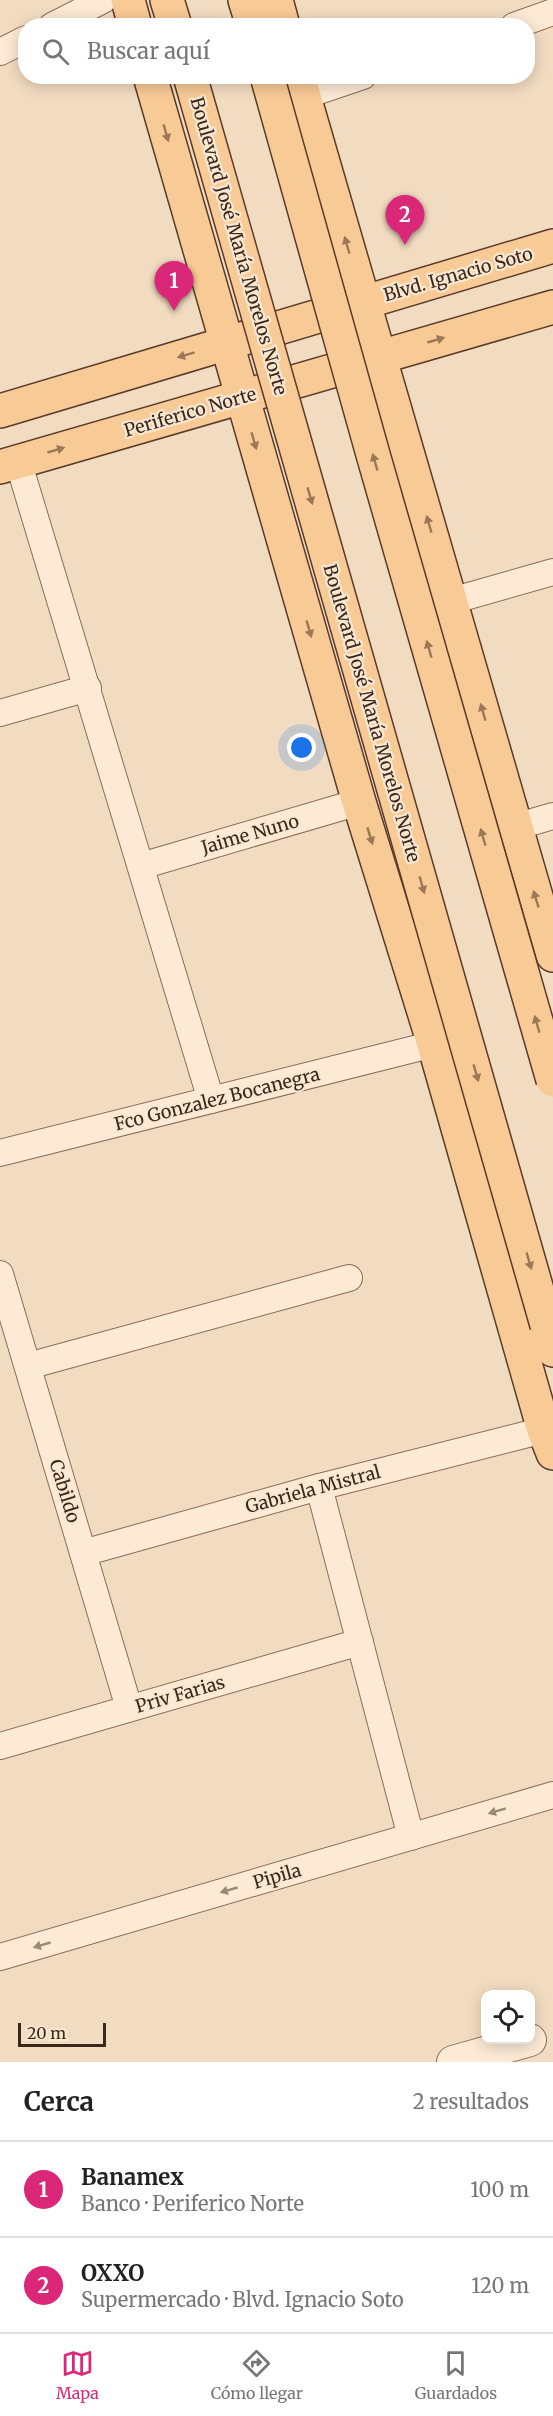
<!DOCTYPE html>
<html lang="es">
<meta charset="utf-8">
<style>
body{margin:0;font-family:Merriweather,serif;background:#f2f2f2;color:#222}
.controls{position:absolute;right:18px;bottom:18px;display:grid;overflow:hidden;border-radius:12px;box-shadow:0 3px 15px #0003}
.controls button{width:54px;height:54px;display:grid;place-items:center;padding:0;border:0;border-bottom:2px solid #e0e0e0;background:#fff;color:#222;font:30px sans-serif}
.scale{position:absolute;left:18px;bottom:15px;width:88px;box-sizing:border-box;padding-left:6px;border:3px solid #3b271c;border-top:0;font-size:16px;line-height:21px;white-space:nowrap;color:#3b271c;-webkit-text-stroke:4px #f8e7d1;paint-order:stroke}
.you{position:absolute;left:302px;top:748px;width:21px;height:21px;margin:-15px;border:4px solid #fff;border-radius:50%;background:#1a73e8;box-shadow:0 0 0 9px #1a73e833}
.badge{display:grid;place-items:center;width:39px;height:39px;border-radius:50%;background:#db2777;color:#fff;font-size:20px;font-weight:700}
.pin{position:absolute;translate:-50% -50px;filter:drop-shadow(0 2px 3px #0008)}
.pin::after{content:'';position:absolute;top:32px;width:21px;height:18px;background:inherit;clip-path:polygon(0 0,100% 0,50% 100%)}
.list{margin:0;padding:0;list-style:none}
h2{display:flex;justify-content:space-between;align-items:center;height:78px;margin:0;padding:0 24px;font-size:26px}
h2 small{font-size:20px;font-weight:400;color:#767676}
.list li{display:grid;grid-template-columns:39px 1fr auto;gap:18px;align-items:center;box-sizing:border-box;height:96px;padding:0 24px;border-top:2px solid #e0e0e0}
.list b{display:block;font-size:22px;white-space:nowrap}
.list p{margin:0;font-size:20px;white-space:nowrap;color:#767676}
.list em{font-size:20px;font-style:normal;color:#767676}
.icon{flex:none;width:33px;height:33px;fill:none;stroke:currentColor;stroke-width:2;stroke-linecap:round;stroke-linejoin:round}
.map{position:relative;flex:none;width:553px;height:2062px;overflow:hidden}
.search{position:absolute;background:#fff;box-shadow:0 3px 15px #0003;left:18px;right:18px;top:18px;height:66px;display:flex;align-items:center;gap:15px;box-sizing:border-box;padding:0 21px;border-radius:24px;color:#767676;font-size:22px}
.sheet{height:270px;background:#fff}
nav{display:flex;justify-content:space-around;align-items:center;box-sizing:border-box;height:84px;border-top:2px solid #e0e0e0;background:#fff;font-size:16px;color:#767676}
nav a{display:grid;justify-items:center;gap:3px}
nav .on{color:#db2777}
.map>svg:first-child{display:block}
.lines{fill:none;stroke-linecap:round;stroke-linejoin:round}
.minor-casing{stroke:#8d6b57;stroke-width:28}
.tertiary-casing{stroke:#8d6b57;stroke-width:34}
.primary-casing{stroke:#5a3a2b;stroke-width:36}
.minor{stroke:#fcead5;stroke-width:26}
.tertiary{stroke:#fcead5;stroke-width:32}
.primary{stroke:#f8ca95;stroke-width:33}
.primary-bridge-casing{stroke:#5a3a2b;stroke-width:36;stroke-linecap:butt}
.primary-bridge{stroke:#f8ca95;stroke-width:33}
.oneway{fill:#9a7858}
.oneway2{fill:#9c8878}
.labels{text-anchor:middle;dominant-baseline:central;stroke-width:4.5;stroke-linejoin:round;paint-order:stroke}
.street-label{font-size:18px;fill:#3b271c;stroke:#f8e7d1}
</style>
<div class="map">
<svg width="553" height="2062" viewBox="0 0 553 2062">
<rect width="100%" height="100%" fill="#f2dcc1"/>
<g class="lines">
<defs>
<g id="minor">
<polyline points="52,26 103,0"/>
<polyline points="514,26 553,12"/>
<polyline points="0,52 26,39"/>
<polyline points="304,96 363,76"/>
<polyline points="18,461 211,1100"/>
<polyline points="451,601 553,572"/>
<polyline points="0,713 88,688"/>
<polyline points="515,827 553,816"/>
<polyline points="141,866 359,802"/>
<polyline points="0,1153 434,1044"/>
<polyline points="0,1274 129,1708"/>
<polyline points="28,1366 349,1278"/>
<polyline points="319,1487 411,1837"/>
<polyline points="83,1553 319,1487 544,1430"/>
<polyline points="0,1746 360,1642"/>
<polyline points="0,1957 553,1795"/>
</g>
<polyline id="tertiary" points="453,2062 530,2040"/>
<g id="primary">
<polyline points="128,0 135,26"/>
<polyline points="167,0 175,26"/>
<polyline points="245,0 253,26"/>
<polyline points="276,0 283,26"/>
<polyline points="150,76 359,802 434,1044 544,1430 553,1453"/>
<polyline points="298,76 553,955"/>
<polyline points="0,411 553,246"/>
<polyline points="0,467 553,307"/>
<polyline points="547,1325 553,1350"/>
</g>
</defs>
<use href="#minor" class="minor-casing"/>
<use href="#tertiary" class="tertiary-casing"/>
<use href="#primary" class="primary-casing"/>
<use href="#minor" class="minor"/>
<use href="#tertiary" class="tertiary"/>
<use href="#primary" class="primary"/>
<defs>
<g id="primary-bridge">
<polyline points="190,76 547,1325"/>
<polyline points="267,76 374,458 553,1080"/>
</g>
</defs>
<use href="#primary-bridge" class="primary-bridge-casing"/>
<use href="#primary-bridge" class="primary-bridge"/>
</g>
<defs><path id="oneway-solid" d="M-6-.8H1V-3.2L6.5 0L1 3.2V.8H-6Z" transform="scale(1.5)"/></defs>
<g class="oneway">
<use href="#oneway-solid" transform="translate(166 133) rotate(74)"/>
<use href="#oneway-solid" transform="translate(347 245) rotate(-106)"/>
<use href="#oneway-solid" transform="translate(436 340) rotate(-16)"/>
<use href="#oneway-solid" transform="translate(186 355) rotate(163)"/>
<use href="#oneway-solid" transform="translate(254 441) rotate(74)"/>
<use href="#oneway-solid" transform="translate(56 450) rotate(-16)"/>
<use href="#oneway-solid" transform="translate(375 462) rotate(-106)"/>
<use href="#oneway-solid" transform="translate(310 496) rotate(74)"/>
<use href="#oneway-solid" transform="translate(429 524) rotate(-106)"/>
<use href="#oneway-solid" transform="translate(309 629) rotate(74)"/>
<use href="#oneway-solid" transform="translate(429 649) rotate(-106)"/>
<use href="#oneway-solid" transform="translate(483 712) rotate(-106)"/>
<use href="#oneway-solid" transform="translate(370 836) rotate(73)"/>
<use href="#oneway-solid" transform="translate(483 837) rotate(-106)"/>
<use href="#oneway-solid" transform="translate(422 885) rotate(74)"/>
<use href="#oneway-solid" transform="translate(536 899) rotate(-107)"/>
<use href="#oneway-solid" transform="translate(537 1024) rotate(-106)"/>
<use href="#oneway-solid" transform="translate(476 1073) rotate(74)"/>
<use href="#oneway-solid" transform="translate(529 1261) rotate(74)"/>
</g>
<g class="oneway2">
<use href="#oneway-solid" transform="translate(497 1811) rotate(164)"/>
<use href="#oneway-solid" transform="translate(229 1890) rotate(164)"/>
<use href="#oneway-solid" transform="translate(42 1945) rotate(164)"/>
</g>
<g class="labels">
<g class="street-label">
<text transform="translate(239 246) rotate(74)">Boulevard José María Morelos Norte</text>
<text transform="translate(458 274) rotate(-16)">Blvd. Ignacio Soto</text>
<text transform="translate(190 412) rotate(-16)">Periferico Norte</text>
<text transform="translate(372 713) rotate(74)">Boulevard José María Morelos Norte</text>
<text transform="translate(250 834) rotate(-16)">Jaime Nuno</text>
<text transform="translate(217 1099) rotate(-14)">Fco Gonzalez Bocanegra</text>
<text transform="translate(313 1489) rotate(-15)">Gabriela Mistral</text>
<text transform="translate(65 1491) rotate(73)">Cabildo</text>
<text transform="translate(180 1694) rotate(-16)">Priv Farias</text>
<text transform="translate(277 1876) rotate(-16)">Pipila</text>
</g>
</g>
</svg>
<div class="controls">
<button><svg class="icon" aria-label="locate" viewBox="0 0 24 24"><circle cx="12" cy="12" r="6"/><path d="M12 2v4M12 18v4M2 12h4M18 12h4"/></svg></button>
</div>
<div class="scale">20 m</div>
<div class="you"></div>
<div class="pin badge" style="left:174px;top:311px">1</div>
<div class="pin badge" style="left:405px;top:245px">2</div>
<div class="search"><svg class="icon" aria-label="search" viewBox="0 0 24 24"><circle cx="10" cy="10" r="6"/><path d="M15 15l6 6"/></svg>Buscar aquí</div>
</div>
<section class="sheet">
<h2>Cerca<small>2 resultados</small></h2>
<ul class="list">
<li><span class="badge">1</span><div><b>Banamex</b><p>Banco · Periferico Norte</p></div><em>100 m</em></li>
<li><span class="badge">2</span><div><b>OXXO</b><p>Supermercado · Blvd. Ignacio Soto</p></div><em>120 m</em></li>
</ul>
</section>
<nav>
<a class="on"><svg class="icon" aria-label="map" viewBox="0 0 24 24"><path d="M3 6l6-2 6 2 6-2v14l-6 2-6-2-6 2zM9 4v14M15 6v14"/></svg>Mapa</a>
<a><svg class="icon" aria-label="directions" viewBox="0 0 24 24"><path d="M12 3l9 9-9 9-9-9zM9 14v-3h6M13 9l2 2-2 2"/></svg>Cómo llegar</a>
<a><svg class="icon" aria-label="saved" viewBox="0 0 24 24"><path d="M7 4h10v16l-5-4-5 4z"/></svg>Guardados</a>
</nav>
